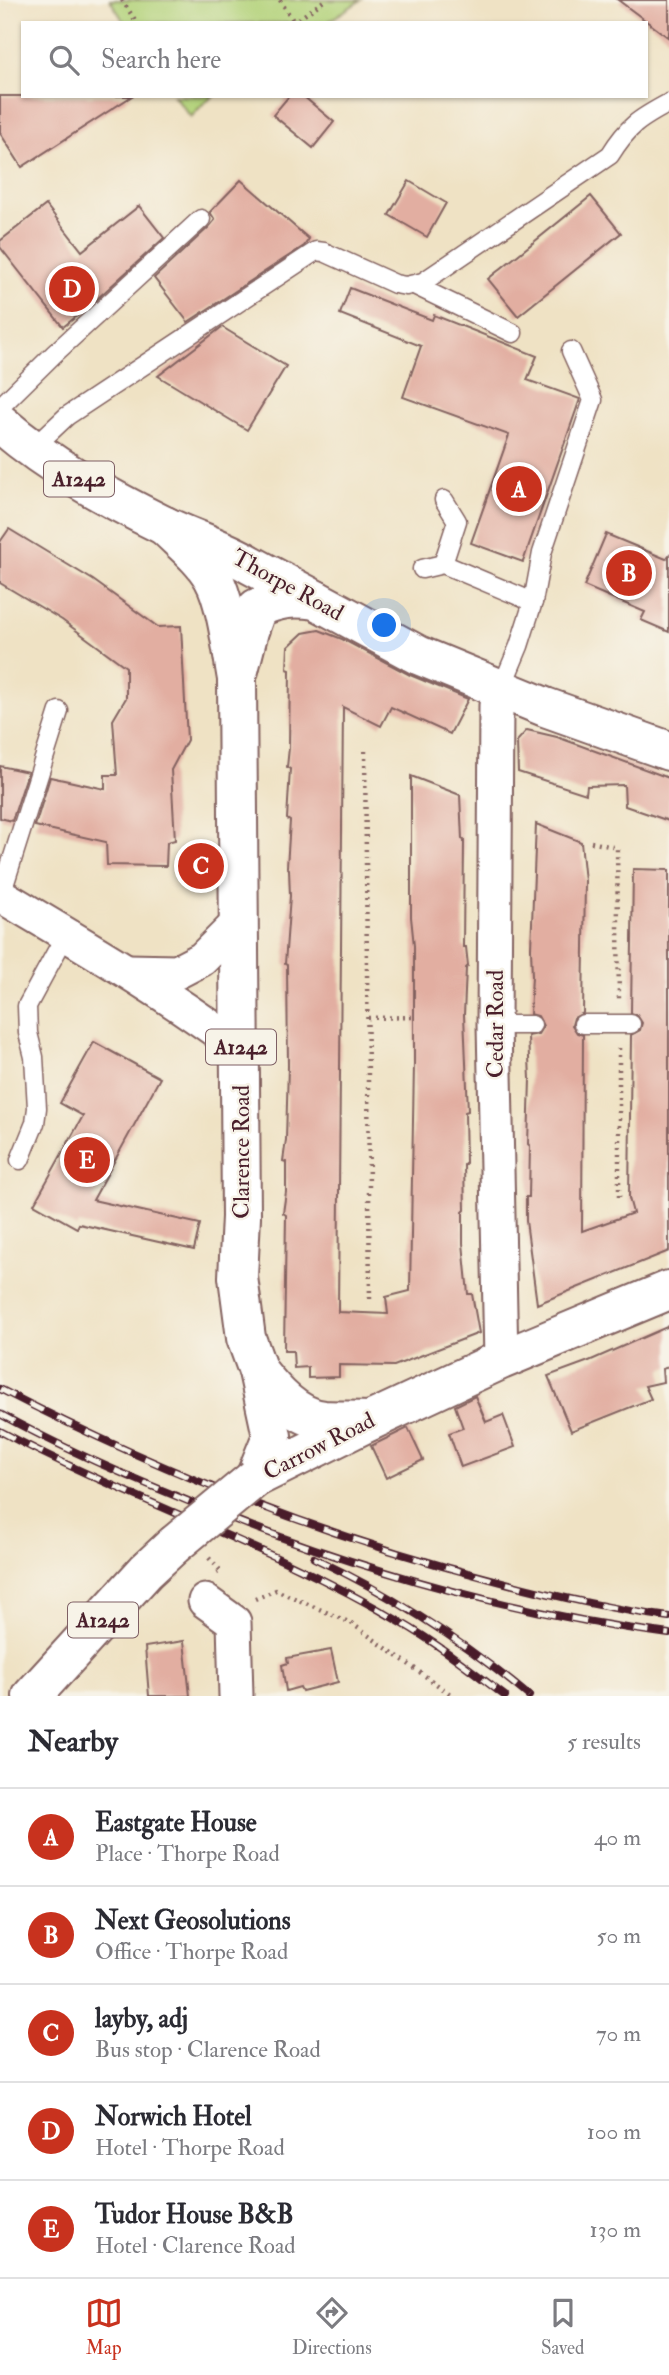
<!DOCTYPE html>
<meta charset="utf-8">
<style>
body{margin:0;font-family:"IM FELL Double Pica",serif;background:#f7f7f7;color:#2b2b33}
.you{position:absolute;left:385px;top:626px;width:24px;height:24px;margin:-18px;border:5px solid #fff;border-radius:50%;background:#1a73e8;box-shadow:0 0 0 10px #1a73e833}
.badge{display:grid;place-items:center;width:46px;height:46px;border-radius:50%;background:#c8321e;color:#fff;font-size:23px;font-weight:700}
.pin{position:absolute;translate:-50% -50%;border:4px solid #fff;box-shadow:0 2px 7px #0006}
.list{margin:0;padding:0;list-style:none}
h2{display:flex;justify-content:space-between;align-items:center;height:91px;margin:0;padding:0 28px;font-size:30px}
h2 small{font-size:23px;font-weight:400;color:#7c7c81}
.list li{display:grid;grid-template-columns:46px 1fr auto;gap:21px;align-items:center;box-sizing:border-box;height:98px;padding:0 28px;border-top:2px solid #e1e1e2}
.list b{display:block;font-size:26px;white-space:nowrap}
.list p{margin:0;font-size:23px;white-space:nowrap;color:#7c7c81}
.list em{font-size:23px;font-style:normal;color:#7c7c81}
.icon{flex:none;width:38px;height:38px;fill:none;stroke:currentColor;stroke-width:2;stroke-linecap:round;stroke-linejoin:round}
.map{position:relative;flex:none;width:669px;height:1696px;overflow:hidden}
.search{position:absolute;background:#fff;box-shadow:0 2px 5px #0004;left:21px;right:21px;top:21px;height:77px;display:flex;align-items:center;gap:18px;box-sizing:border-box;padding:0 24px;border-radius:0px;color:#7c7c81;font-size:26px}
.sheet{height:581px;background:#fff}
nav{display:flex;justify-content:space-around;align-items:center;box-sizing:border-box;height:98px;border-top:2px solid #e1e1e2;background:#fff;font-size:19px;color:#7c7c81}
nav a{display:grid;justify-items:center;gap:4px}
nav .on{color:#c8321e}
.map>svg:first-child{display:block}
.green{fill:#b2d279;stroke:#7e7852;stroke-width:2}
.building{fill:#e2aea1}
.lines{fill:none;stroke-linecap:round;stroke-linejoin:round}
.service-casing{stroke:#846361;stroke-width:21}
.minor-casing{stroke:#846361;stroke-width:37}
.primary-casing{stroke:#846361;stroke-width:42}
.path{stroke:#846361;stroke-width:4.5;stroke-dasharray:2 5;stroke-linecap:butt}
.service{stroke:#fff;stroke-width:18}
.minor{stroke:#fff;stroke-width:33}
.primary{stroke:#fff;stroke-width:38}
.rail-casing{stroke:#4a1f2b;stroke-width:8}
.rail{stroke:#f7f3e8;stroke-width:5;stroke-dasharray:16;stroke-linecap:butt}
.primary-bridge-casing{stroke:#846361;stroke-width:42;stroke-linecap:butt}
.primary-bridge{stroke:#fff;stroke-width:38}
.labels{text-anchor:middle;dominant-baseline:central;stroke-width:5;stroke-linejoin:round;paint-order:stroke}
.shield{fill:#f7f3e8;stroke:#7e5f64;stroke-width:2}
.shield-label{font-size:21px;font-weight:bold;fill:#4a1f2b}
.street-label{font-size:23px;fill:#4a1f2b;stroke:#f7f3e8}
</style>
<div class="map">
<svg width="669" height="1696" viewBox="0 0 669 1696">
<rect width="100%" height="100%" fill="#f7f3e8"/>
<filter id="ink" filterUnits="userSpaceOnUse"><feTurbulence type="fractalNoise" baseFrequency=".0143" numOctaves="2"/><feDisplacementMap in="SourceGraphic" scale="14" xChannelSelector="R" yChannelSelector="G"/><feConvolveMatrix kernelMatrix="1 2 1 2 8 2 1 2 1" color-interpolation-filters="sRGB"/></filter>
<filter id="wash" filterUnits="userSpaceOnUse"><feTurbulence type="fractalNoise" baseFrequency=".00686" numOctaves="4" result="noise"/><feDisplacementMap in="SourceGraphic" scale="28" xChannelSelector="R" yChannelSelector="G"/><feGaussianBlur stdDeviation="1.57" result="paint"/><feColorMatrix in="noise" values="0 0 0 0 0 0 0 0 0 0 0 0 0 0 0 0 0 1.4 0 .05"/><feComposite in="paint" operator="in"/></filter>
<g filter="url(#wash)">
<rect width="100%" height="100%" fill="#efe2c4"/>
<g class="green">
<polygon points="110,0 361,0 326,23 125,23"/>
<polygon points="174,96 214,96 203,104 191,117"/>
</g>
<g id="blocks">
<g class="building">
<polygon points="618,0 669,0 669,38"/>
<polygon points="0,96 132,96 22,167 0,133"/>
<polygon points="289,96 303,96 334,122 313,148 273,115"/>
<polygon points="241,180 309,239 304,246 188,322 154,278 209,227 215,220 210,212"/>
<polygon points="409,181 446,203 427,237 389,215"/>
<polygon points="591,196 621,233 518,316 488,279"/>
<polygon points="46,205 82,251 139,206 164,238 87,308 63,327 0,247 0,241"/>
<polygon points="350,288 432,320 434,315 537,356 527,380 580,399 523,562 471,543 509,435 403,397 421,346 340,314"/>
<polygon points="222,327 286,366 247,430 158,376"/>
<polygon points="9,529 93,580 158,627 181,626 187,740 171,770 175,840 167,842 166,866 107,865 106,842 35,826 50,777 105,789 105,775 117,775 113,720 126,698 126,667 62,620 0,583 0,542"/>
<polygon points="606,534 666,559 669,555 669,632 641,620 645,612 584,586"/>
<polygon points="319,630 342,639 410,675 468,699 450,734 391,707 381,726 343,707 338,1312 388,1314 386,1297 410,1291 414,1064 414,946 411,917 411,776 460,795 462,839 464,840 463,947 466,947 468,966 466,968 464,1015 468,1111 465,1112 466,1163 464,1165 465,1210 463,1212 463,1243 468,1294 472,1294 479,1333 394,1366 339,1365 339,1377 308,1378 308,1367 294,1368 293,1351 284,1351 286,1215 283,1213 286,1192 286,1162 283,1161 286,1140 288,1066 287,965 285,964 290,896 289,869 287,867 290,821 287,819 290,769 287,767 289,748 290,670 287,669 288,647 303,633"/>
<polygon points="527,730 557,737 669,778 669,821 625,806 624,785 587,786 586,794 518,772 517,741"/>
<polygon points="0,766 28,772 12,821 0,818"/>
<polygon points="536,824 581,842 585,881 583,1013 574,1018 572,1025 577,1033 583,1035 582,1231 633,1213 629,1198 631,1035 640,1030 642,1023 637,1015 631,1013 633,869 669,870 669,1251 537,1304 526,1221 526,1197 529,1197 530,1146 528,1144 530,1079 528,1036 538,1034 543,1026 538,1016 530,1014 532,976 531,948"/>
<polygon points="94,1042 160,1078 93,1200 200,1224 194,1250 79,1224 77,1228 34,1204 83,1116 60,1103"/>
<polygon points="669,1326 669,1367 662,1369 663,1382 645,1386 651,1399 571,1431 548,1376 589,1361"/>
<polygon points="475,1396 486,1422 503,1415 515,1447 461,1467 449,1433 463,1428 455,1406"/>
<polygon points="408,1428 423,1460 386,1478 371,1446"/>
<polygon points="184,1641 190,1696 149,1696 145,1647"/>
<polygon points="331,1650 338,1682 302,1691 300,1687 286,1691 282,1665 288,1663 287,1658"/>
</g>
</g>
</g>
<g filter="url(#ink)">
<use href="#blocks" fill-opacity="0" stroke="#846361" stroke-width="2"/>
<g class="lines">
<defs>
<g id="service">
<polyline points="414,285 513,333"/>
<polyline points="0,407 54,354 201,219"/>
<path d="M33 448 67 416 316 251 324 252 395 284 406 286 423 282 610 155C628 126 639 119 669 103"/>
<polyline points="443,564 457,521 444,500"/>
<polyline points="422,569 443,564 533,602"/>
<polyline points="501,689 519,646 533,602 542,553 593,400 571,351"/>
<polyline points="1,895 59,711"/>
<polyline points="583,1024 631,1024"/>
<polyline points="494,1025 532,1025"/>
<polyline points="20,1160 35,1123 37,1108 34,1057 28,1033 27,1006 66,934"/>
</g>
<g id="minor">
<path d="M0 895C82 944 164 991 241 1049"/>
<polyline points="128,971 177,972 202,959 238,923"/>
<polyline points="501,1360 494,1025 496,705 501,689"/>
<polyline points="205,1601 234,1622 236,1696"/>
</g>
<g id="primary">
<path d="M0 423C48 465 106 497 163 525 192 539 223 548 251 565L418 655 545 707 669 751"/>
<path d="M165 526C181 542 202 558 213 578 226 600 232 652 237 679L241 1217 238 1277 246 1338 258 1371 272 1436 255 1478"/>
<path d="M239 670 249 631 257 608C280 598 292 597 316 600"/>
<path d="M258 1371C274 1391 296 1417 324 1420 339 1421 355 1420 370 1421"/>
<polyline points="255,1478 370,1421 501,1360 669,1290"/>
<polyline points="32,1696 146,1571 174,1545"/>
</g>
</defs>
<use href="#service" class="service-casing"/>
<use href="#minor" class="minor-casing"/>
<use href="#primary" class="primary-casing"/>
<g class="path">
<polyline points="122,0 137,23"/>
<polyline points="280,0 294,22"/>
<polyline points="293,23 325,0"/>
<polyline points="365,751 370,1302"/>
<polyline points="591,842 617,848 619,1001"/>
<polyline points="368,1018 413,1017"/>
<polyline points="619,1048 619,1201"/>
<polyline points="209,1558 221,1571 217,1573"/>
<polyline points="255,1599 276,1590 351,1623 453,1696"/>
</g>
<use href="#service" class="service"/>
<use href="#minor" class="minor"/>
<use href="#primary" class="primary"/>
<defs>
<g id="rail">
<path d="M0 1389C159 1471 324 1537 498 1581 554 1596 611 1609 669 1617"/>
<path d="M0 1414C53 1443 108 1468 164 1491 326 1560 494 1611 669 1634"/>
<path d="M0 1431C131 1501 273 1546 400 1622 437 1643 471 1670 505 1696"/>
<path d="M314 1558C392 1595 463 1641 529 1696"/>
</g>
</defs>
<use href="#rail" class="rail-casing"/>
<use href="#rail" class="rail"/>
<defs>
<polyline id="primary-bridge" points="174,1545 255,1478"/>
</defs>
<use href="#primary-bridge" class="primary-bridge-casing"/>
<use href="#primary-bridge" class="primary-bridge"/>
</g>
</g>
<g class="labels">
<g class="shield">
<rect x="44" y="461.5" width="70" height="35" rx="5"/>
<rect x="206" y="1029.5" width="70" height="35" rx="5"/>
<rect x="68" y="1602.5" width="70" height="35" rx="5"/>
</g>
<g class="shield-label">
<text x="79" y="479">A1242</text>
<text x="241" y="1047">A1242</text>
<text x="103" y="1620">A1242</text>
</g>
<g class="street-label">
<text transform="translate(288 585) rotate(29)">Thorpe Road</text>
<text transform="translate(495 1024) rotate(-90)">Cedar Road</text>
<text transform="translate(241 1152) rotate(-90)">Clarence Road</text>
<text transform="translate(319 1446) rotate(-27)">Carrow Road</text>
</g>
</g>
</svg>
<div class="you"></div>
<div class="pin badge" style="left:519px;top:489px">A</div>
<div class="pin badge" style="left:629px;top:573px">B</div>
<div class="pin badge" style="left:201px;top:866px">C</div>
<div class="pin badge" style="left:72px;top:289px">D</div>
<div class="pin badge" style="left:87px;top:1160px">E</div>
<div class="search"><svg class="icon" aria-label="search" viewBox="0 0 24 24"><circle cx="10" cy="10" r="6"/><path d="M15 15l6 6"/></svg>Search here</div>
</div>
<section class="sheet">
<h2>Nearby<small>5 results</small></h2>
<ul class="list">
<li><span class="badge">A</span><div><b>Eastgate House</b><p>Place · Thorpe Road</p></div><em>40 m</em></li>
<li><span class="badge">B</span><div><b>Next Geosolutions</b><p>Office · Thorpe Road</p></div><em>50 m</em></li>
<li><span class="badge">C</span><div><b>layby, adj</b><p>Bus stop · Clarence Road</p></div><em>70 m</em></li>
<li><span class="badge">D</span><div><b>Norwich Hotel</b><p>Hotel · Thorpe Road</p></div><em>100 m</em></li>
<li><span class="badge">E</span><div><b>Tudor House B&amp;B</b><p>Hotel · Clarence Road</p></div><em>130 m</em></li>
</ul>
</section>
<nav>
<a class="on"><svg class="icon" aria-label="map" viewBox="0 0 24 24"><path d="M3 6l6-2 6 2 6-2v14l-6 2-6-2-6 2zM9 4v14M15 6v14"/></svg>Map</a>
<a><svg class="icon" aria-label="directions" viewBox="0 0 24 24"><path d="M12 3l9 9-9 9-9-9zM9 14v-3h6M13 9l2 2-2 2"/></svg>Directions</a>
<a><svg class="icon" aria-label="saved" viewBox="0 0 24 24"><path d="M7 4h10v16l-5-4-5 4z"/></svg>Saved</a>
</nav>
